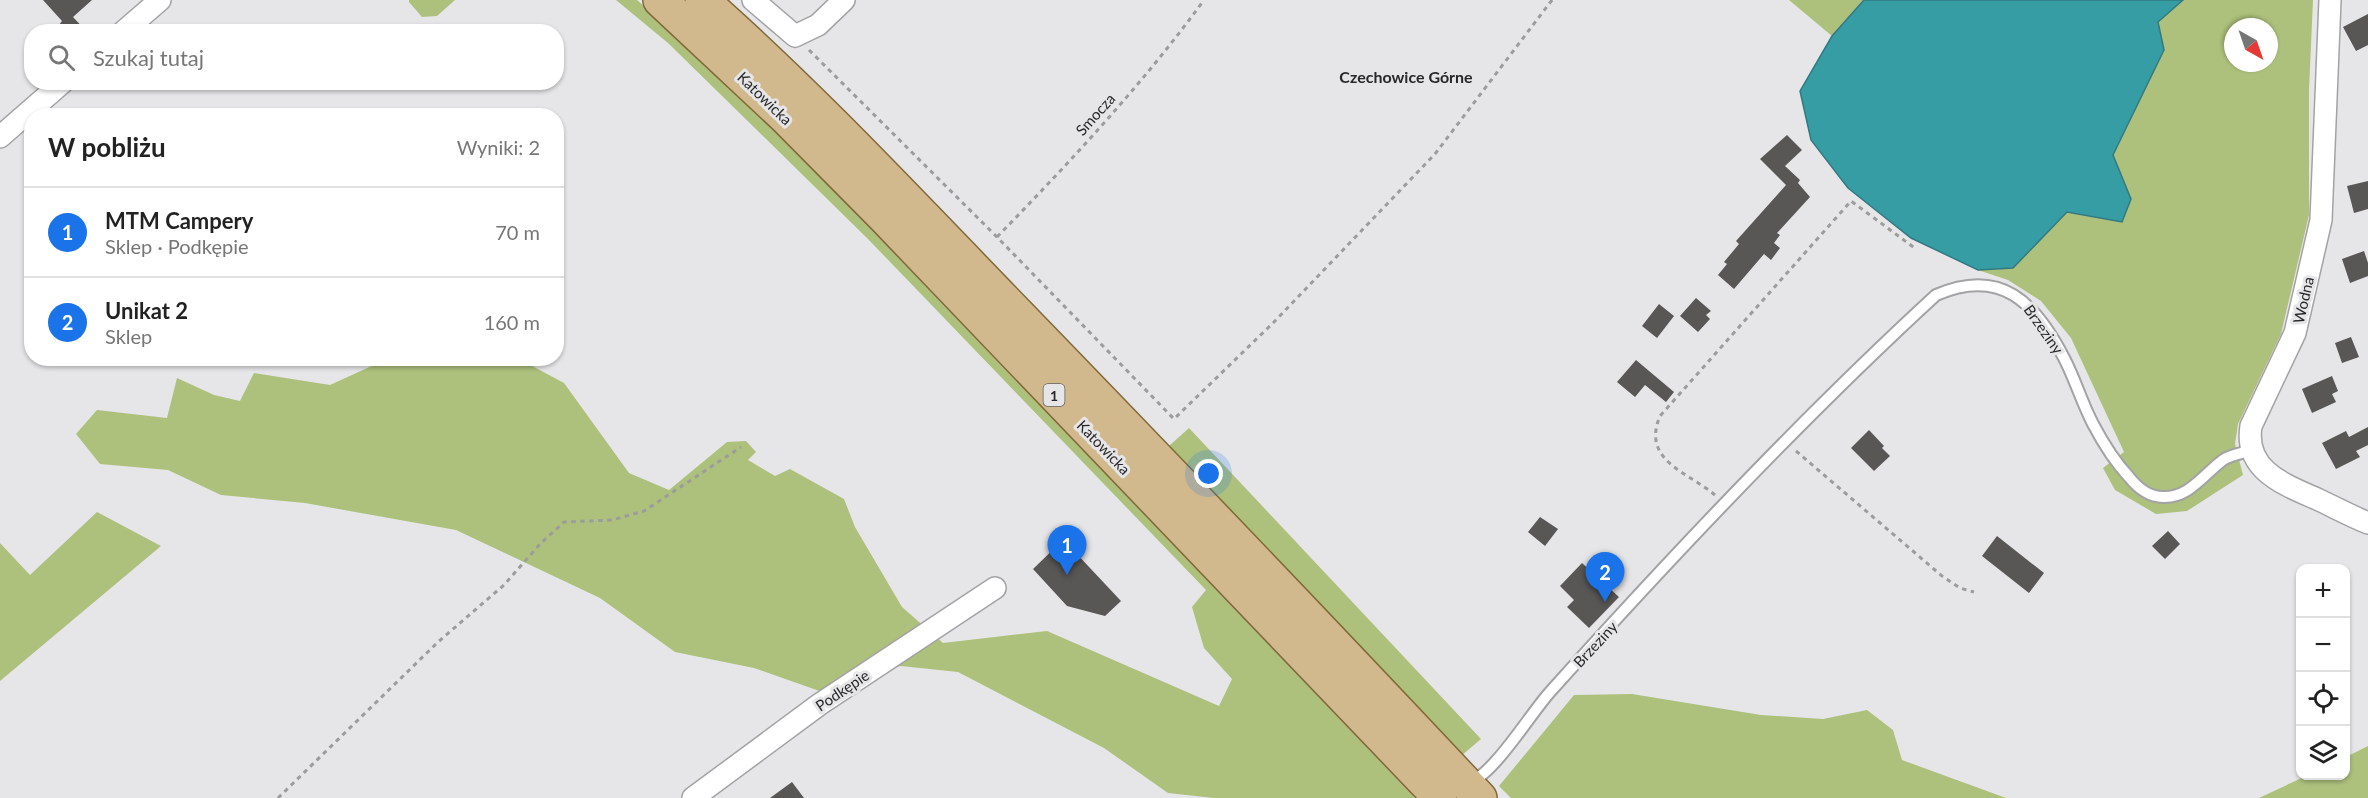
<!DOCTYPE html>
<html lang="pl">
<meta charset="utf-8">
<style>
body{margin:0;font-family:Lato,sans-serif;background:#f2f2f2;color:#222}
.controls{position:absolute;right:18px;bottom:18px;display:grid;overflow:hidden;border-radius:12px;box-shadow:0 2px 4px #0004}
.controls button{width:54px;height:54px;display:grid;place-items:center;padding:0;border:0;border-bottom:2px solid #e0e0e0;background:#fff;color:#222;font:30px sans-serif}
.compass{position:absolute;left:2224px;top:18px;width:54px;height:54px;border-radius:50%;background:#fff;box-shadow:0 2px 4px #0004;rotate:140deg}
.you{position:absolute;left:1209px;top:474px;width:21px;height:21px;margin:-15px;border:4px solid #fff;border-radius:50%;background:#1a73e8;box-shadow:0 0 0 9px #1a73e833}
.badge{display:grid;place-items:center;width:39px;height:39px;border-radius:50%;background:#1a73e8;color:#fff;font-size:20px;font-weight:700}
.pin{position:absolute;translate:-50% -50px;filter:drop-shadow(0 2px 3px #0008)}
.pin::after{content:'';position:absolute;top:32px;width:21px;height:18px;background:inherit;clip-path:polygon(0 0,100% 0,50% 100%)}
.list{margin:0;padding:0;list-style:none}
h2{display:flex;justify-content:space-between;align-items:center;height:78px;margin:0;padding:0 24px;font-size:26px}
h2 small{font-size:20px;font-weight:400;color:#767676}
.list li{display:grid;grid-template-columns:39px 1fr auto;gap:18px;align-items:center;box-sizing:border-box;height:90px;padding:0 24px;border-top:2px solid #e0e0e0}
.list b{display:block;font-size:22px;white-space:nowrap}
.list p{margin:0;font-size:20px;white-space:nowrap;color:#767676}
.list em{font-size:20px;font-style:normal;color:#767676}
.icon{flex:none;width:33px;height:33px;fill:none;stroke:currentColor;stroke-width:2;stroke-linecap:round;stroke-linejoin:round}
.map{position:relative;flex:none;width:2368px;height:798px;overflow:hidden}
.search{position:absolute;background:#fff;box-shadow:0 2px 4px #0004;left:24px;top:24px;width:540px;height:66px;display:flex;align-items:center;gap:15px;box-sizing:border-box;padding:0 21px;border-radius:24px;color:#767676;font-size:22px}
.panel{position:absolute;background:#fff;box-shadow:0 2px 4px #0004;left:24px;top:108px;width:540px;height:258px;border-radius:24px}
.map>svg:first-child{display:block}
.green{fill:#adc07c;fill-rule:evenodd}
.water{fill:#379da5;stroke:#327a80;stroke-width:1.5}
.building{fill:#585756}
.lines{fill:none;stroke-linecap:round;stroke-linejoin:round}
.service-casing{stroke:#a3a3a5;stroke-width:14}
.minor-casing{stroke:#a3a3a5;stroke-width:24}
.primary-casing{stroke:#826839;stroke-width:36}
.path{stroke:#9c9c9d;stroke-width:3;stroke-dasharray:4.5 4.5;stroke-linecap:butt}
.service{stroke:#fff;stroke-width:10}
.minor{stroke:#fff;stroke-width:21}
.primary{stroke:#d1b98d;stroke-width:33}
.labels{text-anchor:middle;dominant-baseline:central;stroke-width:6;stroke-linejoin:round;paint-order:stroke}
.shield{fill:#e6e6e8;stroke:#616162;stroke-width:1.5}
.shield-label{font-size:14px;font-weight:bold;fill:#282829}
.street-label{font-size:15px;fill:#282829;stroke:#e6e6e8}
.neighbourhood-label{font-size:16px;font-weight:bold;fill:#282829;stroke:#e6e6e8}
</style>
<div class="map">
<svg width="2368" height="798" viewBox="0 0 2368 798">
<rect width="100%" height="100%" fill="#e6e6e8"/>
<g class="green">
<polygon points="409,0 455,0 437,16 422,17 409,2"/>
<polygon points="616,0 637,0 699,53 868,219 1414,795 1414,798 1214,798 1168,793 1104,748 958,672 901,666 844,677 828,694 754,668 675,652 600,598 456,530 305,503 221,495 168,470 100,464 76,434 97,410 167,418 177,378 214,395 240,401 254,373 330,385 387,359 519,359 564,383 629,473 669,490 727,442 746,441 756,452 748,460 775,476 790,469 844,499 855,527 902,607 943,643 1047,631 1219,706 1232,679 1204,648 1192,607 1206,590 868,239 668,43"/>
<polygon points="1789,0 1864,0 1832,36"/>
<path d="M2183 0H2313L2309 90V215L2281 334 2238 424 2235 444 2243 475 2187 511 2156 514 2115 490 2103 468 2124 452 2071 338 2041 301 2008 280 1978 270 2013 268 2067 212 2131 199 2113 155 2164 50 2157 22ZM2233 27H2269V63H2233Z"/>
<polygon points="1189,428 1481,739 1461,756 1169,446"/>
<polygon points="97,512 161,546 0,681 0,543 30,575"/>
<polygon points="1632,694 1761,715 1823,719 1867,710 1893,730 1902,760 2006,798 1511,798 1499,786 1574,695"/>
<polygon points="2368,746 2368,798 2259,798 2306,776 2346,776 2346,757"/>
</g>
<polygon class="water" points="1864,0 2183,0 2158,22 2164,50 2113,155 2131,199 2122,222 2067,212 2013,268 1978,270 1911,238 1848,188 1811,140 1800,91 1832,36"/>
<g class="building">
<polygon points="43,0 92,0 73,17 87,32 65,32 59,25 62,21"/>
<polygon points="2368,14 2368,45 2356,51 2343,27"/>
<polygon points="1787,135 1802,150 1785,166 1800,180 1798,183 1810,197 1777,233 1780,235 1774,243 1780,248 1771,260 1764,254 1734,289 1718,275 1727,264 1724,262 1739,244 1736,241 1786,185 1760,159"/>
<polygon points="2368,181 2368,209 2354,213 2347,186"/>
<polygon points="2364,251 2368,263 2368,276 2350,283 2342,259"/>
<polygon points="1696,298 1711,311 1706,315 1710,319 1698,332 1680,316"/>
<polygon points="1659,304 1674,316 1657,338 1642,326"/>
<polygon points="2351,337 2359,357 2342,363 2335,343"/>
<polygon points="1636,360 1674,392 1666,402 1645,385 1635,397 1617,382"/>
<polygon points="2332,376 2338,391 2332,394 2336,402 2312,413 2302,389"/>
<polygon points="2368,427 2368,445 2356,451 2360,457 2336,469 2322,443 2346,431 2349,437"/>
<polygon points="1869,430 1884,446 1882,448 1890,456 1874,471 1851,448"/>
<polygon points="1540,517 1558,529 1545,546 1528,532"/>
<polygon points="2168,531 2180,544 2165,559 2152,546"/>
<polygon points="1997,536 2044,573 2029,593 1982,556"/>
<polygon points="1063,540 1077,551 1075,552 1121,601 1105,616 1067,606 1033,569"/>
<polygon points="1582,563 1619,597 1589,628 1567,607 1574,600 1560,586"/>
<polygon points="792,782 804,798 770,798"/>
</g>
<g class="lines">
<defs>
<path id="service" d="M1470 782C1494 774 1531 713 1550 692 1673 555 1801 419 1936 295 2001 267 2035 302 2064 358 2075 379 2082 403 2093 424 2103 443 2115 462 2129 477 2137 487 2149 497 2163 497 2189 498 2203 475 2223 460 2230 455 2243 453 2252 450"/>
<g id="minor">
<polyline points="753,0 795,36 818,25 844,0"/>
<path d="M2330 0 2321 220 2295 333 2251 426C2244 470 2283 484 2317 499 2334 507 2351 516 2368 523"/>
<polyline points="123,32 160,0"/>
<polyline points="0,137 63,82"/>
<polyline points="693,798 820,704 995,588"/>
</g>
<g id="primary">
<polyline points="660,0 785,117 884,217 1440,798"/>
<path d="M702 0C813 98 913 206 1016 312 1172 473 1327 635 1480 798"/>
</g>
</defs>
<use href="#service" class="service-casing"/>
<use href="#minor" class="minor-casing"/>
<use href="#primary" class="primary-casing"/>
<g class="path">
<polyline points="809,50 997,237 1174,419 1273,323 1435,154 1552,0"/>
<path d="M997 237C1070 162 1142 85 1204 0"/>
<polyline points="1796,451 1942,576 1960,588 1974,592"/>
<path d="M1715 495C1688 472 1641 461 1660 416L1851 201 1916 249"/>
<polyline points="278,798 438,642 504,585 540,544 564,522 612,520 644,511 741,447"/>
</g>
<use href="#service" class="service"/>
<use href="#minor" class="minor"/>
<use href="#primary" class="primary"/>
</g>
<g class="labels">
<rect class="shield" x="1043.5" y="384" width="21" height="22" rx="4.5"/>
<g class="shield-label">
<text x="1054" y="395">1</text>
</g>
<g class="street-label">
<text transform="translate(765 98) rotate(44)">Katowicka</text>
<text transform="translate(1095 114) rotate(-48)">Smocza</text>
<text transform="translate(2303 300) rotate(-77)">Wodna</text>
<text transform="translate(2044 329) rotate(55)">Brzeziny</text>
<text transform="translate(1104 447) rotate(46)">Katowicka</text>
<text transform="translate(1595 644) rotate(-47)">Brzeziny</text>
<text transform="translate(842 690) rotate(-34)">Podkępie</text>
</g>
<g class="neighbourhood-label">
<text x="1406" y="76">Czechowice Górne</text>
</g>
</g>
</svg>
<div class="controls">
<button>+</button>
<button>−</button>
<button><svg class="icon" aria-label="locate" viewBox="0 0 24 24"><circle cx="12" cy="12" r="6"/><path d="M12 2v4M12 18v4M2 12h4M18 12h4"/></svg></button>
<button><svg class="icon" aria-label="layers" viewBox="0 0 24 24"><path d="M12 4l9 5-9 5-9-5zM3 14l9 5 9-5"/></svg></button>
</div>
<svg class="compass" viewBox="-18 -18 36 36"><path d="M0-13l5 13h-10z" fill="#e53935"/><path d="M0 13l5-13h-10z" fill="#767676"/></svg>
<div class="you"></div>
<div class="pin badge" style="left:1067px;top:575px">1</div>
<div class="pin badge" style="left:1605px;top:602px">2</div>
<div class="search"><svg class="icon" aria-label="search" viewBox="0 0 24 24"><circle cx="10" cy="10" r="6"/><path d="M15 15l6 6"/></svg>Szukaj tutaj</div>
<section class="panel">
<h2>W pobliżu<small>Wyniki: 2</small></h2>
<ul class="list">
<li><span class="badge">1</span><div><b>MTM Campery</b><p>Sklep · Podkępie</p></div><em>70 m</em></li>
<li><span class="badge">2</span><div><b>Unikat 2</b><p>Sklep</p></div><em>160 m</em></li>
</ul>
</section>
</div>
